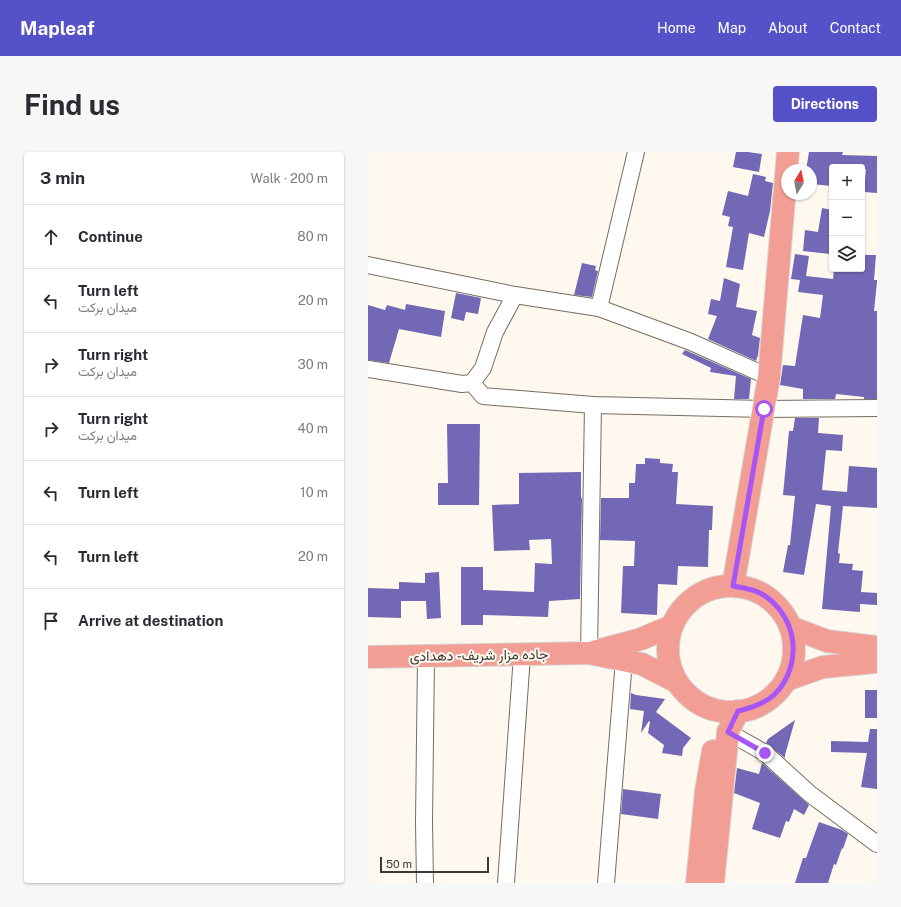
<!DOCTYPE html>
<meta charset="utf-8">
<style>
body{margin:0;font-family:"Public Sans",Vazirmatn,sans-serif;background:#f7f7f7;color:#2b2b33}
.controls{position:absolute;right:12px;top:12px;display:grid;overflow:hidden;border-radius:4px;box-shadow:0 1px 3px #0004}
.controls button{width:36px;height:36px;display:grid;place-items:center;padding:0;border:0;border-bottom:1px solid #e1e1e2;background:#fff;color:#2b2b33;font:20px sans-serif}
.compass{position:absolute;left:413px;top:12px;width:36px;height:36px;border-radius:50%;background:#fff;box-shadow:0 1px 3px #0004;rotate:10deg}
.scale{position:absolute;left:12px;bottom:10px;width:109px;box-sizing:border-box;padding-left:4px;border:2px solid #3e3934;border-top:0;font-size:11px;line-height:14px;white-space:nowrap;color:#3e3934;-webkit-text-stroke:3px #fef8ef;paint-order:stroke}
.stop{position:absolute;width:12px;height:12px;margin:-9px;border:3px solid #a855f7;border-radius:50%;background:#fff}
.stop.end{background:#a855f7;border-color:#fff;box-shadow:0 1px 4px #0008}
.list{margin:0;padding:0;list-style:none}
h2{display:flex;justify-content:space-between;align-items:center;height:52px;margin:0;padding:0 16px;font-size:17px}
h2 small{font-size:13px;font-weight:400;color:#7c7c81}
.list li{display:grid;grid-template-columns:26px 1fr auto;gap:12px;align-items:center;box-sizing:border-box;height:64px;padding:0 16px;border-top:1px solid #e1e1e2}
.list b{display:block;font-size:15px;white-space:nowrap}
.list p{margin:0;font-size:13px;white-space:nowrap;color:#7c7c81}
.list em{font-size:13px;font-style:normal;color:#7c7c81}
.icon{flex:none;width:22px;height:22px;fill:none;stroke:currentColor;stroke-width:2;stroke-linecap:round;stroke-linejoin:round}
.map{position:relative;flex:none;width:509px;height:731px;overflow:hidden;border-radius:4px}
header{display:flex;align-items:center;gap:24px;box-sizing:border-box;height:56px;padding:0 20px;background:#5451c9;color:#fff}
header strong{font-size:19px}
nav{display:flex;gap:22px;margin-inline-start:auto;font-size:14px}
.intro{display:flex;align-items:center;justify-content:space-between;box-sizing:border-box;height:96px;padding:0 24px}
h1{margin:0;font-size:28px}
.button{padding:10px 18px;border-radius:4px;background:#5451c9;color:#fff;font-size:14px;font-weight:700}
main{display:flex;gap:24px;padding:0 24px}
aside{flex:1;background:#fff;border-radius:4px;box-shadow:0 1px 3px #0004}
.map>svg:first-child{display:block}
.building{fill:#7368b5}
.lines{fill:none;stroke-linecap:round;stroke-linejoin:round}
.minor-casing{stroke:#776d61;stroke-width:18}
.primary-casing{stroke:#d8d7d6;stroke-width:24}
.minor{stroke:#fff;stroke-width:16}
.primary{stroke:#f39e95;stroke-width:22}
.route{stroke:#a855f7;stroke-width:5}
.labels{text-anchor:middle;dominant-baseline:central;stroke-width:4;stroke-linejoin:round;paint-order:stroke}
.street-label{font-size:14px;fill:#3e3934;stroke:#fef8ef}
</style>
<header>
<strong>Mapleaf</strong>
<nav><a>Home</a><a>Map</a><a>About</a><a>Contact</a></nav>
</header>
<div class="intro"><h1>Find us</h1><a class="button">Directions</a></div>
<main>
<aside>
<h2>3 min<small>Walk · 200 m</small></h2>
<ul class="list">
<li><svg class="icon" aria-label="ahead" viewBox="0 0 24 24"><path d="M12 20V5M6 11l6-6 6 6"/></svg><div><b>Continue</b></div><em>80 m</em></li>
<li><svg class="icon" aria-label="left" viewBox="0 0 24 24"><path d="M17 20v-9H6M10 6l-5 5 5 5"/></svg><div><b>Turn left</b><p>میدان برکت</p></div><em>20 m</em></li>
<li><svg class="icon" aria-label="right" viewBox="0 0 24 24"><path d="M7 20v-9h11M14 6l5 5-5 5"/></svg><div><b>Turn right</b><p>میدان برکت</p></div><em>30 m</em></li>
<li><svg class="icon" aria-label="right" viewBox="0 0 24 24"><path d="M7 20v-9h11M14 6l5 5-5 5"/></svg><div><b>Turn right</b><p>میدان برکت</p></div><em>40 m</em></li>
<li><svg class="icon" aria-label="left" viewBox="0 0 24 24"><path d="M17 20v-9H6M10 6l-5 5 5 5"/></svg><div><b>Turn left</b></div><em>10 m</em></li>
<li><svg class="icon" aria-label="left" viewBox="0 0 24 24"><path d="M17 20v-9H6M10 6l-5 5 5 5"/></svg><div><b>Turn left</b></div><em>20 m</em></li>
<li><svg class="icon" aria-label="arrive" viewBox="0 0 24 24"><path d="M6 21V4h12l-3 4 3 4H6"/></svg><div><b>Arrive at destination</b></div></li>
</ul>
</aside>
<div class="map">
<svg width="509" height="731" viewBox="0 0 509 731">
<rect width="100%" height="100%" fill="#fef8ef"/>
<g class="building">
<polygon points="368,0 380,0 394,2 391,20 365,15"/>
<polygon points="441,0 475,0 474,3 509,4 509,41 496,40 498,17 494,17 494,15 464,15 464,34 443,32 443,18 438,18"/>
<polygon points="385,22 398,25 397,29 405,31 402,59 396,85 381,81 375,118 358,115 365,75 360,74 362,65 354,63 360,39 380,44"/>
<polygon points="454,56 464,58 464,85 462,102 435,99 437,78 450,80"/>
<polygon points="427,102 441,104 438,124 465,127 466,117 494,117 495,103 508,103 506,128 509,128 509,130 506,159 509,159 509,247 496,247 496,245 468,242 467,247 435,247 435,237 412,233 415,213 427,214 435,163 452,166 455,143 430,140 432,128 423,127"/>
<polygon points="214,111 228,114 227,118 230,119 224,145 206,143"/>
<polygon points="356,126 372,132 368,155 389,159 384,183 392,186 390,203 388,209 340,187 349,164 340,162 343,147 352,149"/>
<polygon points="88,141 113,146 110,162 98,160 96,169 83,166"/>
<polygon points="38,152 77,159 73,185 31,177 21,211 0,208 0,153 17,158 19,153 37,158"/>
<polygon points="317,198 383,227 381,247 366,247 368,224 342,220 343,216 314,202"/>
<polygon points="427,266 451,266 450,281 475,283 474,299 458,298 454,338 479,340 481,314 509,316 509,356 475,354 470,401 472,402 471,411 485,412 484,418 495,419 493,440 509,441 509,453 492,452 492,460 454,457 463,354 448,352 436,423 415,420 420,393 422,393 427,344 415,343 421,279 425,279"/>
<polygon points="79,272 112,272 111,353 70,353 70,331 80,331"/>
<polygon points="277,306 292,307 292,311 305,312 304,320 310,320 308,352 345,354 344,378 341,378 340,415 310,414 309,433 290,432 289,463 253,461 255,414 266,414 267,389 232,388 233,346 261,346 261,331 267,331 268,312 277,312"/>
<polygon points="213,320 213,346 214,346 212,447 181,449 180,465 115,463 115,473 93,473 93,415 115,415 115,438 166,440 167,411 184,412 183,387 161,388 162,398 126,399 124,353 151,352 151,321"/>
<polygon points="71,420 73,466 59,467 58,449 33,449 33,466 0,465 0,436 31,437 31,430 57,431 57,421"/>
<rect x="497" y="538" width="12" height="28"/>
<polygon points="263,541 268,543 297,547 288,560 323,586 315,596 314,604 294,601 296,593 280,581 282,570 281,569 273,581 276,559 262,557"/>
<polygon points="427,568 417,603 417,606 398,591 400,587"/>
<polygon points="502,577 509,577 509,637 493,635 499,601 463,600 463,589 500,590"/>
<polygon points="394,611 441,653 436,663 426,657 421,670 418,669 412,686 384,677 392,651 366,641 369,616 391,622"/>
<polygon points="255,637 293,642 290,667 253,662"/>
<polygon points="451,670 474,678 480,682 475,697 474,696 468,713 466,712 460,731 427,731 435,706 438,706"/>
</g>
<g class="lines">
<defs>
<g id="minor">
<polyline points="0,113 147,143"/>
<polyline points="231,156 268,0"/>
<polyline points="0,217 94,232 104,231 115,216 127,180 147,143 231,156 323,190 401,225"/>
<polyline points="104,231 115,244 225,253 396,257 509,256"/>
<polyline points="221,501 225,253"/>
<polyline points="360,580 397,601 442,642 509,692"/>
<polyline points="57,731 56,670 58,505"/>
<polyline points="138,731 154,503"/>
<polyline points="238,731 256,508"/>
</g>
<g id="primary">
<polyline points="365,434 401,225 420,0"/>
<circle cx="363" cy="497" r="63"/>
<polyline points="422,475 459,489 509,495"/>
<polyline points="225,500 273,487 304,474"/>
<polyline points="0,505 221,501 274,512 309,530"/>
<polyline points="418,528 455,515 509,510"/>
<polyline points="329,731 338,639 345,599"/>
<polyline points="345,731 360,580 370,559"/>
</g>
</defs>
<use href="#minor" class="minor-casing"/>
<use href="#primary" class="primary-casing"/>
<use href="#minor" class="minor"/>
<use href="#primary" class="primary"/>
</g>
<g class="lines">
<path class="route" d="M396 257 365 434C375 436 385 437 394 442 430 464 436 513 406 543 396 552 383 556 370 559L360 580 397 601"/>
</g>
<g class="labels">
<g class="street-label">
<text transform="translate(111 503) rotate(-1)">جاده مزار شریف - دهدادی</text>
</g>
</g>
</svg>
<div class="controls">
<button>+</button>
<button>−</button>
<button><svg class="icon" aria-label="layers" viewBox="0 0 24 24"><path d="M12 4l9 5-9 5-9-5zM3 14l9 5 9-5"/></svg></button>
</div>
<svg class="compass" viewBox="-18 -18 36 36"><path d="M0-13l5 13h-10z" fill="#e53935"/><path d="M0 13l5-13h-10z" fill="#7c7c81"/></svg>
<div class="scale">50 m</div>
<div class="stop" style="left:396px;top:257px"></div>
<div class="stop end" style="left:397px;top:601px"></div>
</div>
</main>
